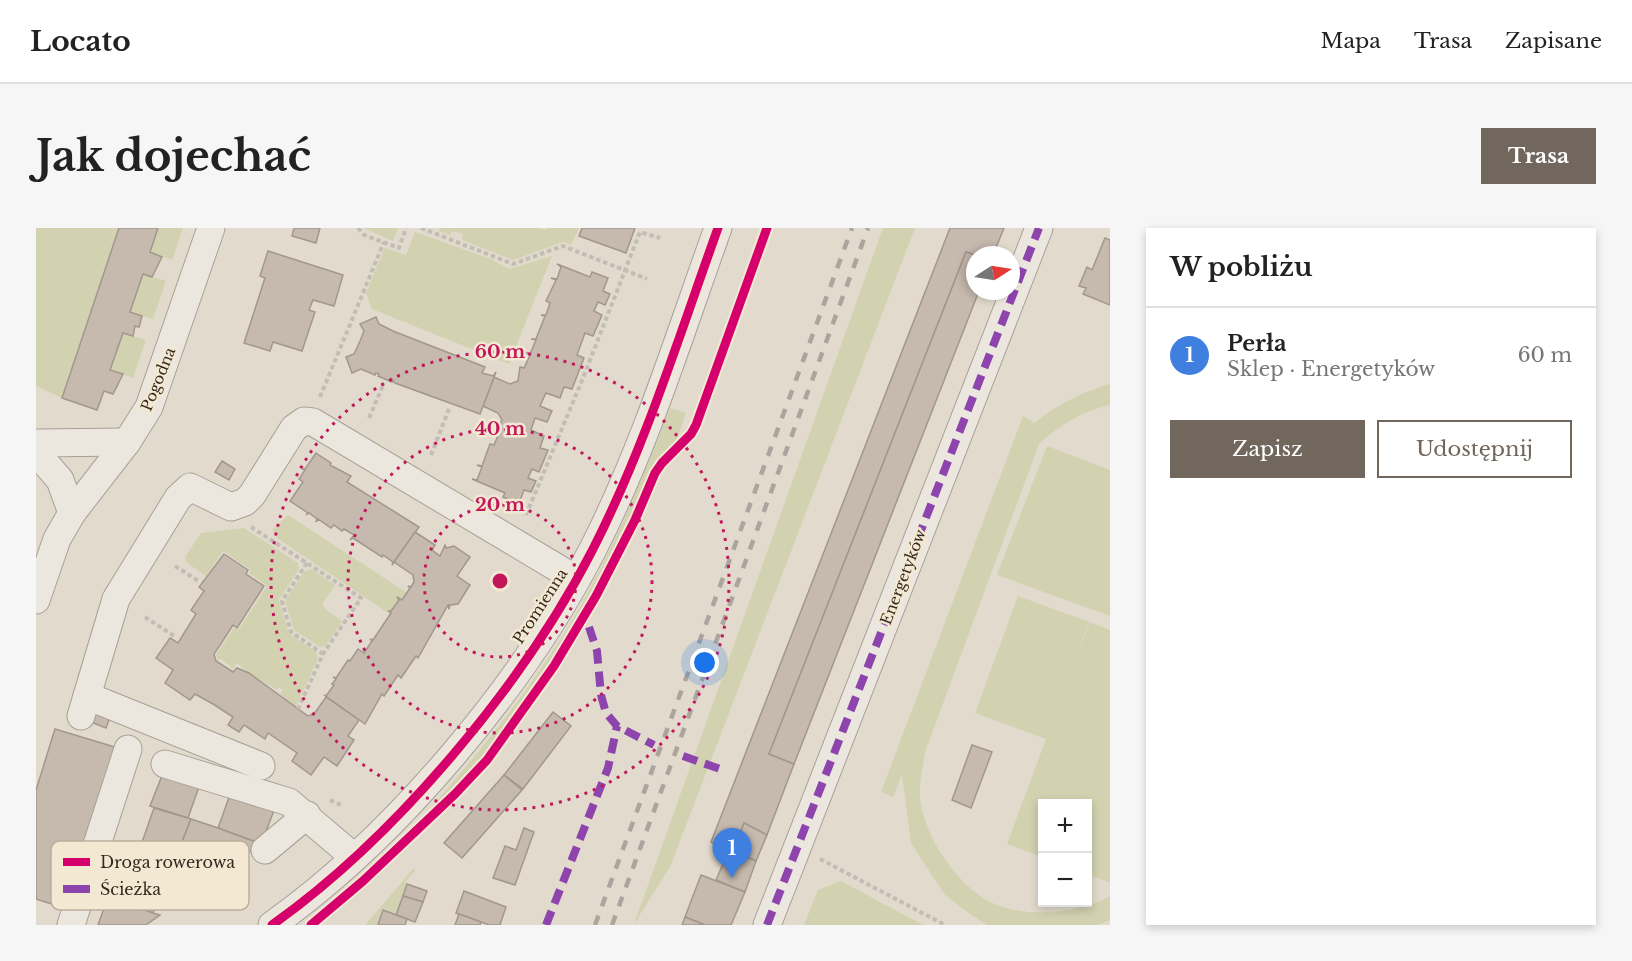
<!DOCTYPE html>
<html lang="pl">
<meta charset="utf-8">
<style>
body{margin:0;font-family:"Libre Baskerville",serif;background:#f6f6f6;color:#222}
.controls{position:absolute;right:18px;bottom:18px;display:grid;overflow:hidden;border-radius:0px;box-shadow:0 3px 9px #0003}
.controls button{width:54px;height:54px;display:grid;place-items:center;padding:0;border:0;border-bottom:2px solid #e0e0e0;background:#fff;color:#222;font:30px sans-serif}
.compass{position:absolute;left:930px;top:18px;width:54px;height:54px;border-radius:50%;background:#fff;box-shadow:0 3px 9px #0003;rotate:78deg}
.you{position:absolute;left:669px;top:435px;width:21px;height:21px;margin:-15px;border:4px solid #fff;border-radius:50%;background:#1a73e8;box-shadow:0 0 0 9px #1a73e833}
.badge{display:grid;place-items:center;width:39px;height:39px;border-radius:50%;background:#72675c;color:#fff;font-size:20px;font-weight:700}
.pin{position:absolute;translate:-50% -50px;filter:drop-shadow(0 2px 3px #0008)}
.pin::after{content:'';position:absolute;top:32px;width:21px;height:18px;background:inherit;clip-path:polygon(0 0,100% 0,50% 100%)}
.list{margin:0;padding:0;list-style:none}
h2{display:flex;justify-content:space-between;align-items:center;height:78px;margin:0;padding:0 24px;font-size:26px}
h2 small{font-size:20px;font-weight:400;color:#767676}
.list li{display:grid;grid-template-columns:39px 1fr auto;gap:18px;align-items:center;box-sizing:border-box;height:96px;padding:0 24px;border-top:2px solid #e0e0e0}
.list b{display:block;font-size:22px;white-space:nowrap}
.list p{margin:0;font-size:20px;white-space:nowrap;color:#767676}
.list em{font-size:20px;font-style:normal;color:#767676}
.actions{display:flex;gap:12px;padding:18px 24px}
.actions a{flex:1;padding:14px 0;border:2px solid #72675c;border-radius:0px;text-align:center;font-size:21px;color:#72675c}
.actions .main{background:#72675c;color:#fff}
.map{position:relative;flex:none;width:1074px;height:697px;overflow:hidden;border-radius:0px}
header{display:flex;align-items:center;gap:36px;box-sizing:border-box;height:84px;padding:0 30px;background:#fff;border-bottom:2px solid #e0e0e0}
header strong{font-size:28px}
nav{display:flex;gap:33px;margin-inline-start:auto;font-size:21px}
.intro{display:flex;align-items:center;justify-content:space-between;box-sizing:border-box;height:144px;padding:0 36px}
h1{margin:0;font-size:42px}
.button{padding:15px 27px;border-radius:0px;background:#72675c;color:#fff;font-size:21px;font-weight:700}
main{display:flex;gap:36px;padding:0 36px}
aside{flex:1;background:#fff;border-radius:0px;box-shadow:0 3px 9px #0003}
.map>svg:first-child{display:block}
.green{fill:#d2d1b0}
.building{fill:#c6b9ae;stroke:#a2978d;stroke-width:1.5}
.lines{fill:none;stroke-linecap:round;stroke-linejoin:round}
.minor-casing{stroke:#a8a096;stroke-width:29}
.path{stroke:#c3bdb5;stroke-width:4;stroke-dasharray:4.5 3;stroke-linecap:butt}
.minor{stroke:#ebe7de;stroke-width:27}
.rail{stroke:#aba59e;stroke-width:4.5;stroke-dasharray:10 10;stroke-linecap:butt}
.quiet{stroke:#8e44ad;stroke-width:8;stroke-dasharray:15 8;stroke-linecap:butt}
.cycleway-casing{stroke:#f3e9d3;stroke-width:13}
.cycleway{stroke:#d6006c;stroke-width:9}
.ring{fill:none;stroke:#c2185b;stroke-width:3;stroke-dasharray:3 6}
.labels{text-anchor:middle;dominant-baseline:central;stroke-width:5;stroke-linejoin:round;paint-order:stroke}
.street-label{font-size:15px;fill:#36291f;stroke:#f3e9d3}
.key{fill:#f3e9d3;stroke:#baaf9d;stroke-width:1.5}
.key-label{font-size:16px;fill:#36291f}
.centre{fill:#c2185b;stroke:#f3e9d3;stroke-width:3}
.ring-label{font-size:18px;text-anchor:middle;font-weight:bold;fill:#c2185b;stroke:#f3e9d3;stroke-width:5;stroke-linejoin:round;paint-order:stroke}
</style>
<header>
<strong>Locato</strong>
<nav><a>Mapa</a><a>Trasa</a><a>Zapisane</a></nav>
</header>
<div class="intro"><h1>Jak dojechać</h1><a class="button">Trasa</a></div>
<main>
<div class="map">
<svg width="1074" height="697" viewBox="0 0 1074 697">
<rect width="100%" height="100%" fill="#e2dbcd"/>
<g class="green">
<polygon points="0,0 83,0 26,170 0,158"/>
<polygon points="122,0 147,0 136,32 114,24"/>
<polygon points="328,0 362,0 357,13"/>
<polygon points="404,0 502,0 510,2 511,0 543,0 535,17 527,14 477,32 426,12 427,6 416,3 414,7 403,3"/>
<polygon points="847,0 879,0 634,639 598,696"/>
<polygon points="379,4 455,31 473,41 516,28 473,136 336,81 330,65 349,20 370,27"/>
<polygon points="107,46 130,53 117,91 94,84"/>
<polygon points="87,105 110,112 97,150 74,142"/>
<path d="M1074 156V177C1046 183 1024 197 1003 216L889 524C887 539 883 555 884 570 888 610 926 667 967 679 999 689 1044 685 1074 668V692L1062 697H951L931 684 908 666 875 615 866 547 857 569 845 564 987 188 998 195C1021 177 1046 164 1074 156Z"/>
<path d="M634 180 650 185 640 214 620 235 571 340 527 417 440 538 419 561 393 582C442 526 488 469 528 406 572 335 604 258 634 180Z"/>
<polygon points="1011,218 1074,242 1074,388 961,347"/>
<polygon points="252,287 376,368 361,391 241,310 236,302"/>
<polygon points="208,300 262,335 263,341 243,372 253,406 280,424 282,430 260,479 244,466 247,462 242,459 241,462 211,444 201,435 197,441 185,431 182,432 180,426 198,400 202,402 231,358 213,345 215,342 187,323 170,348 151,335 149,329 165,305"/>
<polygon points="275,341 299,357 287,375 288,380 306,393 289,418 284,419 258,402 249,373 268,344"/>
<polygon points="982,368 1053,394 1039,433 1054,394 1074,402 1074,655 1052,646 1052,576 1006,576 1006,629 971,616 1010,511 939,485"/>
<polygon points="377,641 380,642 369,654 371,656 360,687 348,683 342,697 329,697"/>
<polygon points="805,653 887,697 768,697 782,662"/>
</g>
<g class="building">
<polygon points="83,0 122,0 114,24 126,29 116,49 107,46 94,84 106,88 103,99 99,98 97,108 87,105 74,142 87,146 77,166 68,163 61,182 26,170"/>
<polygon points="258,0 284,0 280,15 256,8"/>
<polygon points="546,0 599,0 590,25 543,8"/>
<polygon points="914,0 968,0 957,27 939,27 930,24 733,526 758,536 731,607 708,595 697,624 693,622 675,614"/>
<polygon points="1069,10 1074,12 1074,77 1047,66 1050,60 1043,58 1051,39 1056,42"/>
<polygon points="232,23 307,47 298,78 277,72 273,82 279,84 266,123 237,114 234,123 208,115 229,50 224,48"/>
<polygon points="930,24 939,27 939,63 943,63 758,536 733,526"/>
<polygon points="521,36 554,49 556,44 572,50 567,63 574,66 569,77 562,74 558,83 566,87 557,108 549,105 541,127 548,130 536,161 528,159 524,170 510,165 504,178 516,183 511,194 499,190 495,202 508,208 504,220 512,222 503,244 496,241 492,250 500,253 495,264 488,262 483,275 467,269 469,265 436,251 441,252 446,239 441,237 446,238 454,216 458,217 463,205 458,203 461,203 466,192 462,185 447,178 458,149 474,156 482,153 484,139 488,140 494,127 489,124 494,126 500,112 495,111 500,111 509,88 505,87 510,87 514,75 510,73 520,52 515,50 521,51 525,39"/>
<polygon points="340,89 343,96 357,103 449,139 446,145 457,148 460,144 444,186 359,155 356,151 356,154 342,148 343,146 340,145 339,147 325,141 316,145 310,129 318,126 324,113 328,103 324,96"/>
<polygon points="280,225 295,235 294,237 315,248 311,254 383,299 356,337 357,334 347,327 346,329 317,310 314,312 318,307 308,301 306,303 298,297 295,300 282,291 280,294 281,291 273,285 270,287 272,285 254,273 267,254 263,251 269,242 266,241 269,241"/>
<polygon points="186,233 199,241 193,252 179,244"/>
<polygon points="379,304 399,317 396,322 404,328 409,317 410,320 418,318 434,329 421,348 434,357 422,376 414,377 413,381 412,377 382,430 380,428 365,450 362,447 348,468 346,466 329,496 288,467 290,468 298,457 296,456 300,451 297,449 300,450 312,432 314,433 322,421 328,425 336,413 334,411 337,412 355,385 353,383 355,383 363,372 361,369 366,372 374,360 372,358 375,359 378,354 377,347 358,334"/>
<polygon points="188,326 212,342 210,346 228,358 201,400 197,397 178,426 180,433 197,444 201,440 213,445 272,488 278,486 290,469 323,492 312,508 318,512 301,538 288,529 275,547 256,533 261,525 232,505 229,511 208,497 203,504 192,497 197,489 177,476 159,466 154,472 129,455 137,442 120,430 134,410 142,415 160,386 155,382 168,363 163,359"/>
<polygon points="60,481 75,487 70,500 55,494"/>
<polygon points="517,484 535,498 487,561 468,547"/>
<polygon points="19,501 82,520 31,681 0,671 0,562"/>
<polygon points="936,517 956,524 935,580 916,572"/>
<polygon points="129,540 165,553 152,590 114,578"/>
<polygon points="468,547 486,562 426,630 408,615"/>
<polygon points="195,564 239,580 225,616 182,600"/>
<polygon points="118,580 155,591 140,629 105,617"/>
<polygon points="155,591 182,600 225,616 184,643 185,646 163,663 97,635 105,617 140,629"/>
<polygon points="708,595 731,607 720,633 697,624"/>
<polygon points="488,600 498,604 479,657 457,650 469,618 480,622"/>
<polygon points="693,622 720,633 709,664 680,652"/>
<polygon points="85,635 130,651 117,685 72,669"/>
<polygon points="665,647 709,664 695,697 669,697 649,689"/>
<polygon points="371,656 391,663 387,674 367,668"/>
<polygon points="428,663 470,679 464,697 453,697 420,685"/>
<polygon points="367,668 387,674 379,694 360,687"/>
<polygon points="72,669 117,685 124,687 110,697 62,697"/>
<polygon points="347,682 371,691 369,697 342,697"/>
<polygon points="423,686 445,694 444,697 419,697"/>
<polygon points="649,689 669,697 646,697"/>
</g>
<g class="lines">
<defs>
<g id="minor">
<polyline points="0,215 91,214"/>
<polyline points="0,224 24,252 36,285"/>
<polyline points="0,372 21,311 36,285 91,214 113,179 175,0"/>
<polyline points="51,468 225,538"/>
<polyline points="45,488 80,371 142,270 154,259 195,279 209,274 216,267 258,200 268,193 277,194 540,351"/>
<polyline points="129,536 253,574 318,629"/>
<polyline points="229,622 271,587"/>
<polyline points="35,697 92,521"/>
<path d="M236 697C360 609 488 456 557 321 609 219 643 108 682 0"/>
<polyline points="731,697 1003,0"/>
</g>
</defs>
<use href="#minor" class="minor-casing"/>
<g class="path">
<polyline points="322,0 328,7 363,20 370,0"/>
<polyline points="385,0 477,36 527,18 611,51"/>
<polyline points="284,169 348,14"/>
<polyline points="333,190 348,155"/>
<polyline points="395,227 413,181"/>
<polyline points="490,287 547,150 604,4 624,10"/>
<polyline points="215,299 325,370 287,426 262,481"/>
<polyline points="271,335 246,373 255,404 287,426"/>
<polyline points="139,338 164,354"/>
<polyline points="109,389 138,408"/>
<polyline points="294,572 307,578"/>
<polyline points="784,631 909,697"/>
</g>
<use href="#minor" class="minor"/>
<g class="rail">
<polyline points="559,697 816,0"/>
<polyline points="576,697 832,0"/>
</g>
<g class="quiet">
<polyline points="553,399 561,423 565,467 570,485 581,498 618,517"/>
<polyline points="647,528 684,541"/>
<polyline points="510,697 572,540 581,498"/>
<polyline points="731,697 1003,0"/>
</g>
<defs>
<g id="cycleway">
<path d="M236 697C360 609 488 456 557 321 609 219 643 108 682 0"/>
<polyline points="275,697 327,653 419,566 451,532 518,438 560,368 599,292 619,245 626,235 655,206 660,197 731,0"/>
</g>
</defs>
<use href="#cycleway" class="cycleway-casing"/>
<use href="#cycleway" class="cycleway"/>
</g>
<g class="ring">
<circle cx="464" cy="353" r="76"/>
<circle cx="464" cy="353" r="152"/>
<circle cx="464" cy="353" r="229"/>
</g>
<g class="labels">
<g class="street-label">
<text transform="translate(122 151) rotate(-68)">Pogodna</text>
<text transform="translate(867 349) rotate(-69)">Energetyków</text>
<text transform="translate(504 378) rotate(-57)">Promienna</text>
</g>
</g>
<rect x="15" y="613" width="198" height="69" rx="9" class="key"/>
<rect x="27" y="630" width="27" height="8" fill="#d6006c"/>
<rect x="27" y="657" width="27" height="8" fill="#8e44ad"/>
<g class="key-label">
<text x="64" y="640">Droga rowerowa</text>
<text x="64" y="667">Ścieżka</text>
</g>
<circle cx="464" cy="353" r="9" class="centre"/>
<g class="ring-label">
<text x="464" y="130">60 m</text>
<text x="464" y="207">40 m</text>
<text x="464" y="283">20 m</text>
</g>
</svg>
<div class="controls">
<button>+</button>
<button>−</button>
</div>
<svg class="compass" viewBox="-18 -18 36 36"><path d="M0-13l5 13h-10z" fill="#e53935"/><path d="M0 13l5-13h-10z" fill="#767676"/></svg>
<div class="you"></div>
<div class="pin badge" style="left:696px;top:650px;background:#3f7fe0">1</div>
</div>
<aside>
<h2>W pobliżu<small></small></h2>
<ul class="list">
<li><span class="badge" style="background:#3f7fe0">1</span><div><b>Perła</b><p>Sklep · Energetyków</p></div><em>60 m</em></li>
</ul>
<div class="actions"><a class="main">Zapisz</a><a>Udostępnij</a></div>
</aside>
</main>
